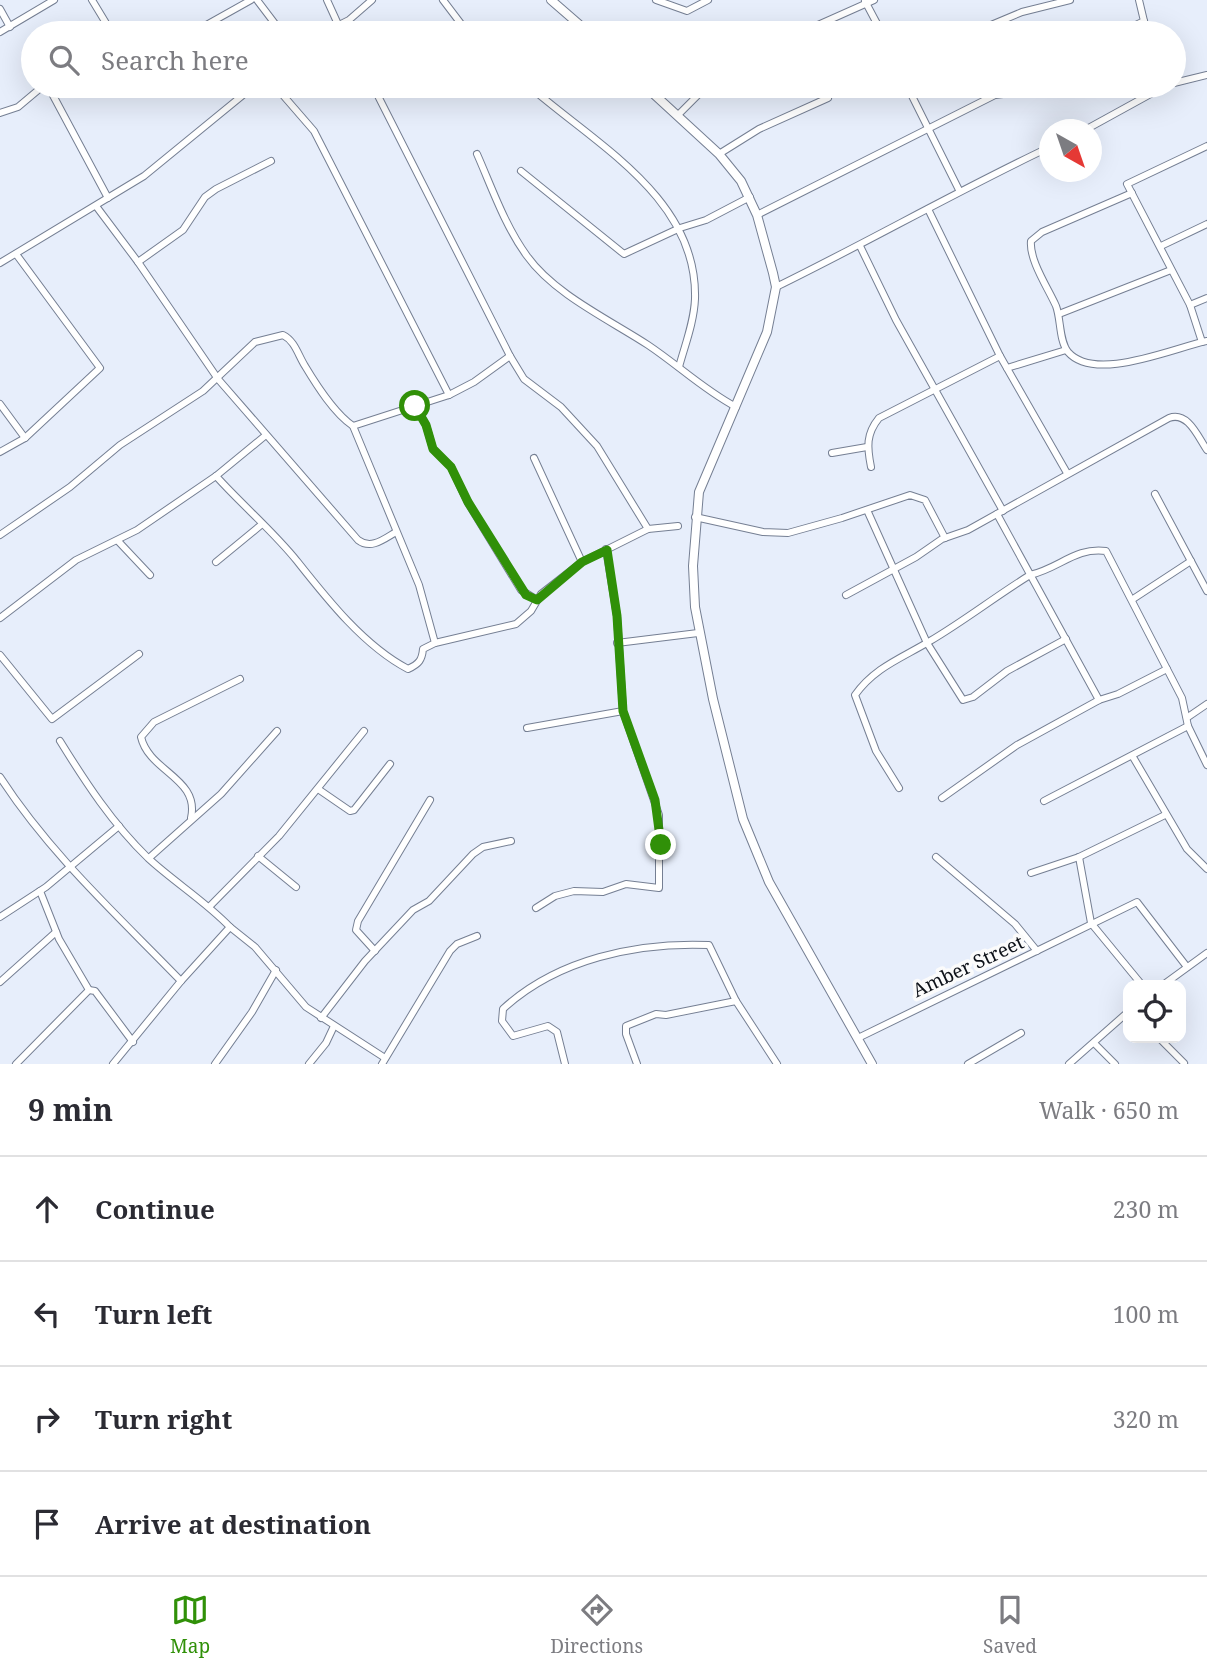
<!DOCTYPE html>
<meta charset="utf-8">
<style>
body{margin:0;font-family:"Noto Serif",serif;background:#f7f7f7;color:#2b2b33}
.controls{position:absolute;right:21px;bottom:21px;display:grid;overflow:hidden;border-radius:14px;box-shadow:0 7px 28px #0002}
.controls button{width:63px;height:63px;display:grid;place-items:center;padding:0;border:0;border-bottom:2px solid #e1e1e2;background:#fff;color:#2b2b33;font:35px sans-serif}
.compass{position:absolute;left:1039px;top:119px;width:63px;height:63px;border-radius:50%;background:#fff;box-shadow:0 7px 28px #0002;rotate:140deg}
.stop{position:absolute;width:21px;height:21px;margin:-16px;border:5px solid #309008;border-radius:50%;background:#fff}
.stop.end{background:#309008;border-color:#fff;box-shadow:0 2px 7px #0008}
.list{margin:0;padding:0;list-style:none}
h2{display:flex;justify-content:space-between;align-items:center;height:91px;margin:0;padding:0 28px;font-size:30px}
h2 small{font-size:23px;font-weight:400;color:#7c7c81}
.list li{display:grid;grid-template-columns:46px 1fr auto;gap:21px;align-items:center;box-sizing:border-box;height:105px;padding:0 28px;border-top:2px solid #e1e1e2}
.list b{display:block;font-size:26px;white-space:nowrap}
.list em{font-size:23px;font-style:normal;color:#7c7c81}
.icon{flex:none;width:38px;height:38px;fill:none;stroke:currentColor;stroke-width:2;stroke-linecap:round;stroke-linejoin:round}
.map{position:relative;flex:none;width:1207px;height:1064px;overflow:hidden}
.search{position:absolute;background:#fff;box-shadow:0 7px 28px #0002;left:21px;right:21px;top:21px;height:77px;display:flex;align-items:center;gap:18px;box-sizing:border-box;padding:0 24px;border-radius:38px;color:#7c7c81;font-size:26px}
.sheet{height:511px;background:#fff}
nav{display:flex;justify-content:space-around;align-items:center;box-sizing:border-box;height:98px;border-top:2px solid #e1e1e2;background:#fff;font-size:19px;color:#7c7c81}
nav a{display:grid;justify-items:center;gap:4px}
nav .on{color:#309008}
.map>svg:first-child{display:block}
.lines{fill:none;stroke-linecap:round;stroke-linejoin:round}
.minor-casing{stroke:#757f93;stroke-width:8}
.tertiary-casing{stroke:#757f93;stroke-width:10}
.minor{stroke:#fff;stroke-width:6}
.tertiary{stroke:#fff;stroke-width:8}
.route{stroke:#309008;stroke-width:9}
.labels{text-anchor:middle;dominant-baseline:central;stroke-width:7;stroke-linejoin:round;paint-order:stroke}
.street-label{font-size:19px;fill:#0d1118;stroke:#fbfbfb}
</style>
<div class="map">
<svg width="1207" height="1064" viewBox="0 0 1207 1064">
<rect width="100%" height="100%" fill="#e7eefb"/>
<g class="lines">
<defs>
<g id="minor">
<polyline points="92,0 112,33"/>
<polyline points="257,0 282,33"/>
<polyline points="327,0 342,33"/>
<polyline points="443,0 468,33"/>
<polyline points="656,0 687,11 708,0"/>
<polyline points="865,1 882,33"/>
<polyline points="0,9 10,27"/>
<polyline points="1144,21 1148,33"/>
<polyline points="0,32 54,0"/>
<polyline points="192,33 251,0"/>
<polyline points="323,33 349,20 372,0"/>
<polyline points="800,33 874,0"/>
<polyline points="972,33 1022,12 1070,0"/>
<polyline points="1119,33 1144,21 1139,0"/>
<polyline points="1174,83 1207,75"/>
<polyline points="48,86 108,198"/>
<polyline points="275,86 314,131 449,395"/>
<polyline points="373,86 510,356 524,379 561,407 597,446 648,529"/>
<path d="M529 86C595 144 698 198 695 299 694 322 685 345 679 367"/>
<polyline points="907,86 959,190"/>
<polyline points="0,113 18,107 43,86"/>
<polyline points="678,115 707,86"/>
<polyline points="1085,130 1165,86"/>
<path d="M477 154C492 188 505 226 527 256 554 294 610 320 648 345 678 365 704 390 736 407"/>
<polyline points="719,154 759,129 828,98"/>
<polyline points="521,171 624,254 680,228 706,220 750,197"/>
<path d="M1132 193 1042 232 1031 241C1029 260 1048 288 1056 306 1061 319 1059 341 1068 352 1095 383 1173 348 1207 341"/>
<path d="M96 206 138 262 218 379 358 540C371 550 384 539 396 532"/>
<polyline points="928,209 1000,356 1067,473"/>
<polyline points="757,215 995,95 1011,93 1027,86"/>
<polyline points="860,246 896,320 1003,511"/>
<polyline points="1161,246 1207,224"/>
<polyline points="138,262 183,230 205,197 216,189 271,161"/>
<polyline points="0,263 144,176 254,86"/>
<path d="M776 287C868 242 957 191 1050 147"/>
<polyline points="1190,305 1207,298"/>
<polyline points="1059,314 1171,270"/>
<polyline points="1202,342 1190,305 1127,184 1207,146"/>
<polyline points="1007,368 1066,350"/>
<polyline points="0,404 25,438"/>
<polyline points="415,406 426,425 433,449 451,467 468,503 521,590 537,600"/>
<polyline points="353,426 449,395 474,382 510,356"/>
<polyline points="0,452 25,438 100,368 16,254"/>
<polyline points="832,453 867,447"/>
<polyline points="534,458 582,562"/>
<path d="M871 467C867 447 866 434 879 418L1000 356"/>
<polyline points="1155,494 1207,591"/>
<polyline points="867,510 927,643 963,700 973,697 1007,671 1066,639"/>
<polyline points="997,514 1099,700"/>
<polyline points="695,517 763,532 788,533 842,518 910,495 925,500 945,538"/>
<path d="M0 535 70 487 120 445 203 391 255 342 283 335C295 341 298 355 305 366 317 386 334 413 353 426L419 585 435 643 423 649C422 660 419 664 408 669 364 646 327 599 297 561 273 531 242 505 216 476"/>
<polyline points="118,541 150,575"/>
<polyline points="216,562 261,525"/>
<path d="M846 595 916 557 942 539 968 530 1169 418C1188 411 1198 437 1207 450"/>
<polyline points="1133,599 1191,561"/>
<polyline points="0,618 76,560 137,530 216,476 266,435"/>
<polyline points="435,643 516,624 531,611 541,594 582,562 648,529 678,526"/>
<polyline points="617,643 698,633"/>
<polyline points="0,655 52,719 139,654"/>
<polyline points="1188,717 1207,704"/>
<polyline points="527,728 623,711"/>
<path d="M60 741C86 783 112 823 148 858 174 882 205 901 230 927L181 981 113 1064"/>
<polyline points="1133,757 1187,849 1207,869"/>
<path d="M0 777C50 854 117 915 181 981"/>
<path d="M899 788 876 751 855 695C875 667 902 658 930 641 964 621 996 596 1030 575 1060 568 1075 547 1106 551L1182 698 1188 726 1207 765"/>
<polyline points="318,789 350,811 354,810 390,764"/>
<polyline points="942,798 1017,745 1099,700 1118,694 1167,669"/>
<polyline points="1044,801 1188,726"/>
<path d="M191 818C200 778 149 772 141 737L154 722 240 679"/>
<polyline points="258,856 296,887"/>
<polyline points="936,857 1015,924 1037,951"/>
<polyline points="1079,857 1091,923 1142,985"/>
<polyline points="149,858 221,794 277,731"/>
<polyline points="1031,873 1079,857 1165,815"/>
<polyline points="40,891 59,939 89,990"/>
<polyline points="210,906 279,836 364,731"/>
<polyline points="536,908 555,896 574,891 603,892 626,884 659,888 659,815 623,711 617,616 606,549"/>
<polyline points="0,917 46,887 119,826"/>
<polyline points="230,927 255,947 306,1007 385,1058"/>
<polyline points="375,951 356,930 358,921 430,800"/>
<polyline points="0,982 56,932"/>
<polyline points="1163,985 1207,953"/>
<polyline points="321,1018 365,961 413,910 429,901 473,854 483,847 511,841"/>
<polyline points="858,1038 1137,902 1187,967"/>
<polyline points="1159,1038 1184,1063"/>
<polyline points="1095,1044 1115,1064"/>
<polyline points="16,1064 89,990 95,991 133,1042"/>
<polyline points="215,1064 252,1012 276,970"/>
<polyline points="309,1064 326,1043 334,1026"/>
<polyline points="382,1064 450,951 457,944 477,936"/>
<path d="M565 1064 557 1032 548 1026 513 1036 502 1021 503 1009C557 959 637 942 709 945L736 1001 777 1064"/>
<polyline points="637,1064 626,1034 626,1026 656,1014 666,1015 736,1001"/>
<polyline points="968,1064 1021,1033"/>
<polyline points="1069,1064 1128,1012"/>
</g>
<g id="tertiary">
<polyline points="551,0 589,33"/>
<polyline points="645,86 719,154 741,181 757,215 773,273 776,287 767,332 699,492 693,566 695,607 713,699 743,819 769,882 872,1064"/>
</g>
</defs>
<use href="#minor" class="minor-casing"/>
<use href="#tertiary" class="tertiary-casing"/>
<use href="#minor" class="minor"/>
<use href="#tertiary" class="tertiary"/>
</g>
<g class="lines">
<polyline class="route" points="415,406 426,425 433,449 451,467 468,502 526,595 537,600 582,562 607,550 617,616 623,711 655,800 661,845"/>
</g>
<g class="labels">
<g class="street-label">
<text transform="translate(968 966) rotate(-25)">Amber Street</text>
</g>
</g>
</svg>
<div class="controls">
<button><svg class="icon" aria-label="locate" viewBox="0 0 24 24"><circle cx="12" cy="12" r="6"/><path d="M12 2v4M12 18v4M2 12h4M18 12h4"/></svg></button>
</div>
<svg class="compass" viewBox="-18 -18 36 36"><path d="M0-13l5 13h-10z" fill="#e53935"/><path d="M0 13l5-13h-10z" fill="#7c7c81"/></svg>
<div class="stop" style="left:415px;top:406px"></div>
<div class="stop end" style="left:661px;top:845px"></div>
<div class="search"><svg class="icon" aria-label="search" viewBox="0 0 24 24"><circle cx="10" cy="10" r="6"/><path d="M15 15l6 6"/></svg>Search here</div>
</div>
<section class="sheet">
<h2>9 min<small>Walk · 650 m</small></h2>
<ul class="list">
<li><svg class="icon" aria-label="ahead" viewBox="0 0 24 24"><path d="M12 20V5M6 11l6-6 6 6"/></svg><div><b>Continue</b></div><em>230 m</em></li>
<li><svg class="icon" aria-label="left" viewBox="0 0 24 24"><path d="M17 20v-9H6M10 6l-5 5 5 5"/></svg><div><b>Turn left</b></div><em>100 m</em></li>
<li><svg class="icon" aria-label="right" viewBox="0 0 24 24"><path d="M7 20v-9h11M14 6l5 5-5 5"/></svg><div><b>Turn right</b></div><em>320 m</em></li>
<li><svg class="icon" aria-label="arrive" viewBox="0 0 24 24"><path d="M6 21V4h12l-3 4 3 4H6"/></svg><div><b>Arrive at destination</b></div></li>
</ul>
</section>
<nav>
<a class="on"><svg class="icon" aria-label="map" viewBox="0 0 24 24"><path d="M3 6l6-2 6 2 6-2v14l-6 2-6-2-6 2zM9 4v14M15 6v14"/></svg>Map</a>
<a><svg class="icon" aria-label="directions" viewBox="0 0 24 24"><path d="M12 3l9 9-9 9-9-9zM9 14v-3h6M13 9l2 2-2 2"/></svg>Directions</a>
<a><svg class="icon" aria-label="saved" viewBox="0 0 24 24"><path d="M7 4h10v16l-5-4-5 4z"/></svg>Saved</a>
</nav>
